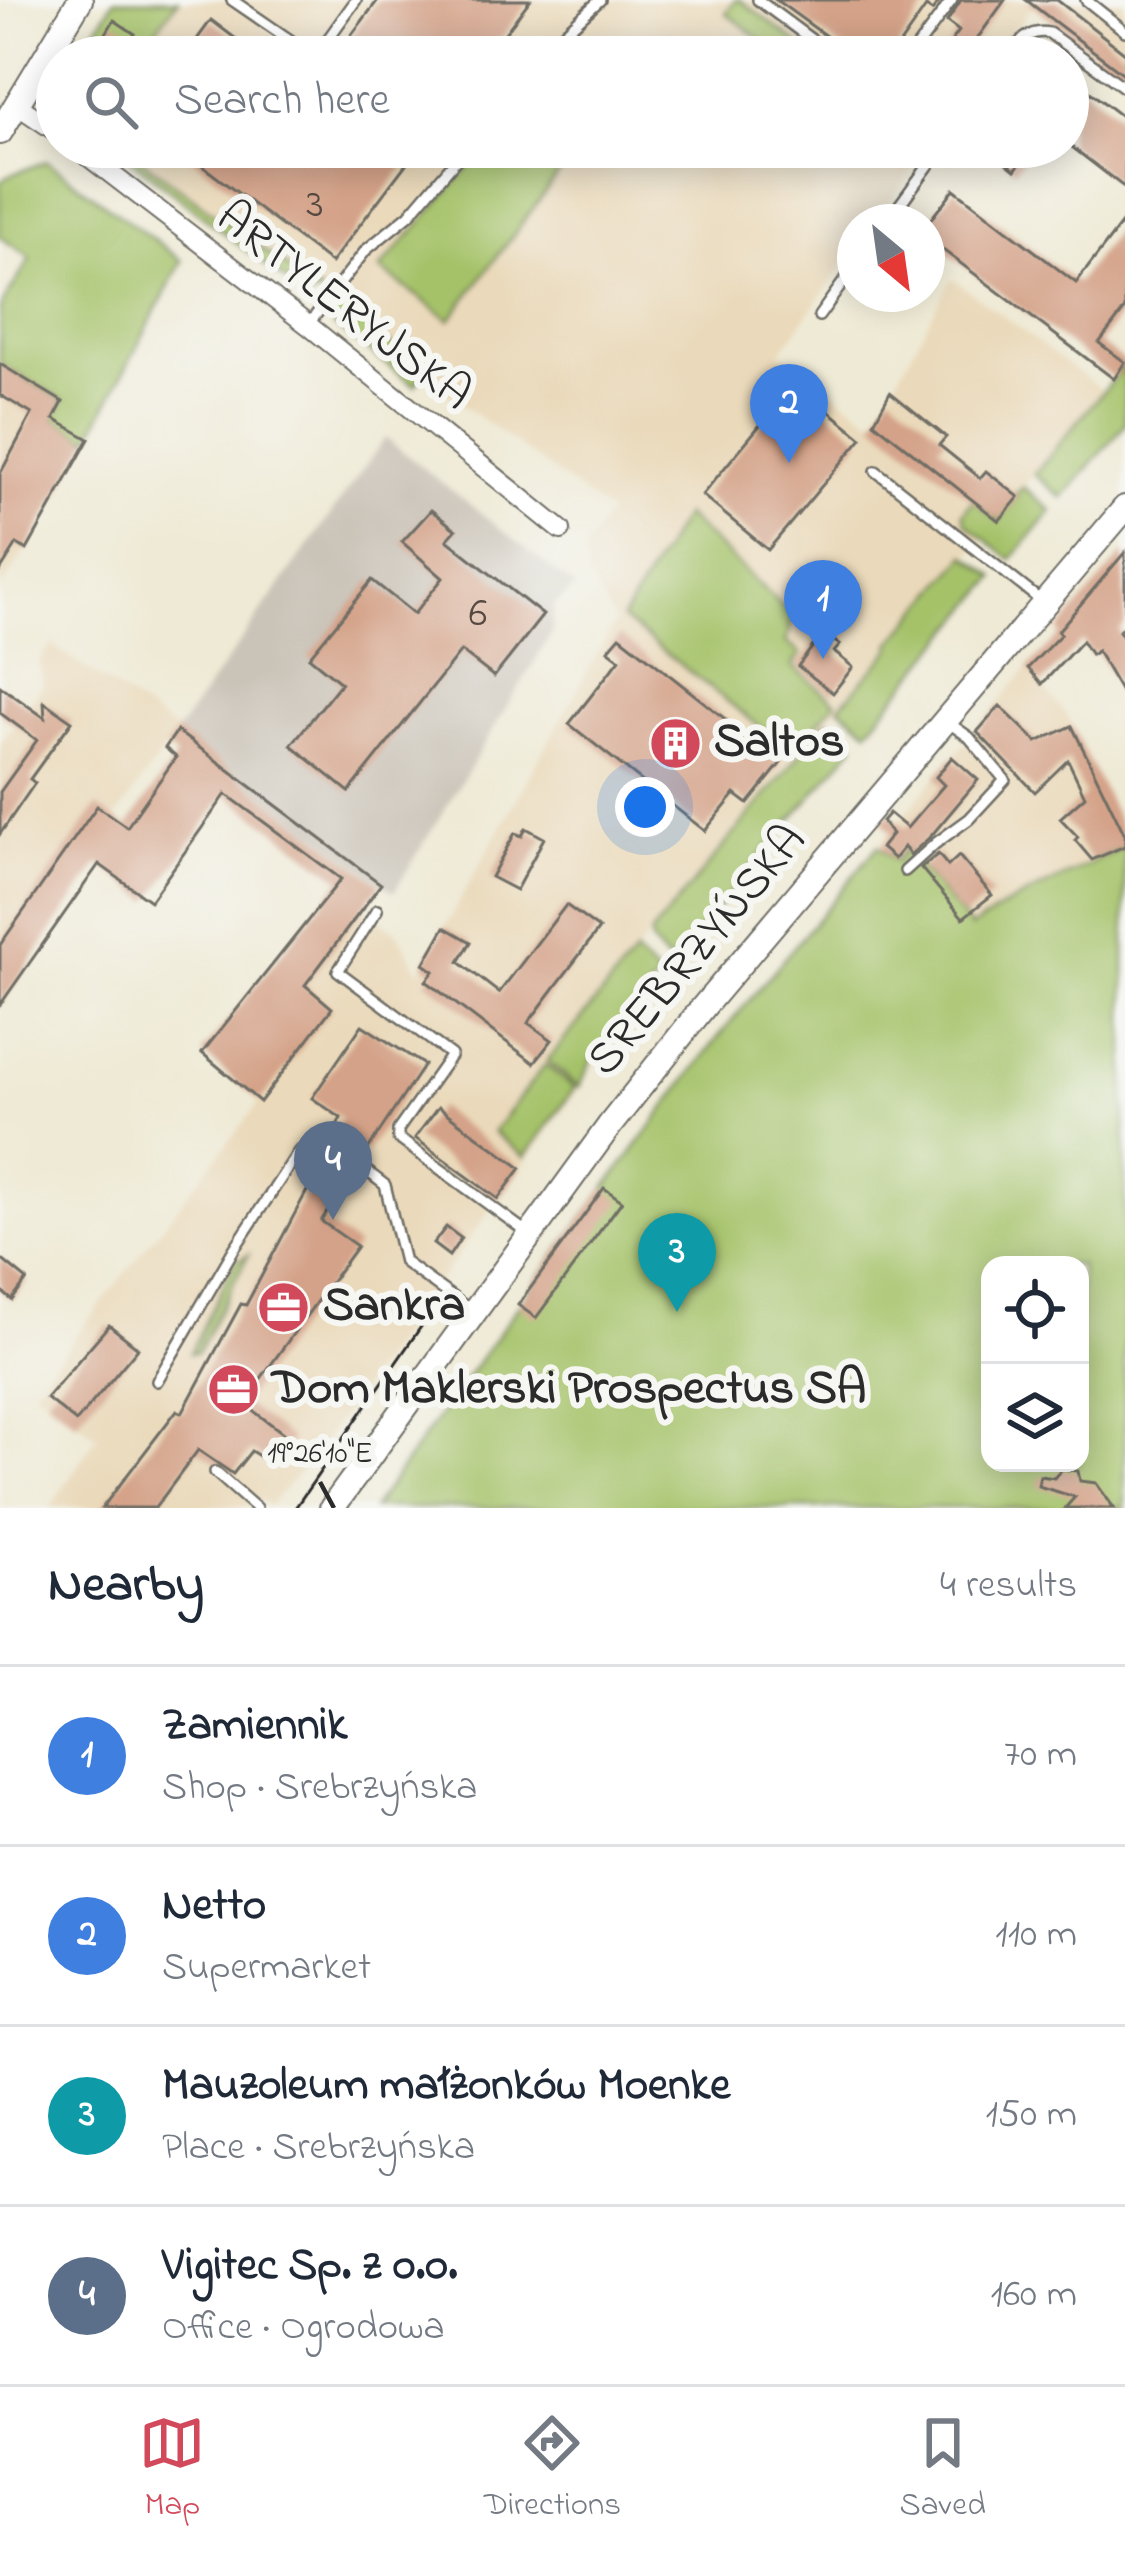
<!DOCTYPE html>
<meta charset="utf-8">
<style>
body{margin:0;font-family:"Indie Flower",sans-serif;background:#f2f2f3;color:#1f2937}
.controls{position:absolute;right:36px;bottom:36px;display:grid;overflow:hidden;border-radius:24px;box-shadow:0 6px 30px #0003}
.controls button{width:108px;height:108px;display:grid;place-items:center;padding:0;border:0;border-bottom:3px solid #e0e1e3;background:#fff;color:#1f2937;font:60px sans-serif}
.compass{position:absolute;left:837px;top:204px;width:108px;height:108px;border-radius:50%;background:#fff;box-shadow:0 6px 30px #0003;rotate:151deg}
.you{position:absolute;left:645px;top:807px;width:42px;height:42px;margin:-30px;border:9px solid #fff;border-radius:50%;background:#1a73e8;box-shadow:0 0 0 18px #1a73e833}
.badge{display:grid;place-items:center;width:78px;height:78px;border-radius:50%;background:#d1495b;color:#fff;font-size:39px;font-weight:700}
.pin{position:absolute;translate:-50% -99px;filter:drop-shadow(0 3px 6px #0008)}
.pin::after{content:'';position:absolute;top:63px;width:42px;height:36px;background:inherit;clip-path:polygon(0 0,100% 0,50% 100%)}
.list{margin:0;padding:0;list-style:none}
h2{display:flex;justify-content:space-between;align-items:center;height:156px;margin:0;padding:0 48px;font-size:51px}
h2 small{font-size:39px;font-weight:400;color:#747a83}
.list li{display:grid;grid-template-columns:78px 1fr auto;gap:36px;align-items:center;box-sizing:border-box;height:180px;padding:0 48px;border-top:3px solid #e0e1e3}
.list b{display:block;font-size:45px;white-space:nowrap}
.list p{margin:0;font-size:39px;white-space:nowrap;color:#747a83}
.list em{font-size:39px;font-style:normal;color:#747a83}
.icon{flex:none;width:66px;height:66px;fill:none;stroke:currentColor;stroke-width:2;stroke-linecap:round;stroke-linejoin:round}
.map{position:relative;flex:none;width:1125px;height:1508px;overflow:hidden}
.search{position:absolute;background:#fff;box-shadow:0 6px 30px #0003;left:36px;right:36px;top:36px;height:132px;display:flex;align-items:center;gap:30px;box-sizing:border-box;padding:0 42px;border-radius:66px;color:#747a83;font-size:45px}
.sheet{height:876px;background:#fff}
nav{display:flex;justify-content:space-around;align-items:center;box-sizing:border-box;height:168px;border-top:3px solid #e0e1e3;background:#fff;font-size:33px;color:#747a83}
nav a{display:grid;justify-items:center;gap:6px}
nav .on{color:#d1495b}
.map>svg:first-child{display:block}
.built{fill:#ead9ba}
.industrial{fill:#cac3b8}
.green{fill:#a5c269;stroke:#68764a;stroke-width:3;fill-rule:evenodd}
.building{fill:#d4a288}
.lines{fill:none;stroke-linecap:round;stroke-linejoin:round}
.lane-casing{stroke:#706e66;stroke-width:14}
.street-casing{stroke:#706e66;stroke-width:22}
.secondary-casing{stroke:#706e66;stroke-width:28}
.lane{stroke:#fff;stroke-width:9}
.street{stroke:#fff;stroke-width:18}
.secondary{stroke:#fff;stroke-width:24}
.tram{stroke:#2b2b2b;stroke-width:3}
.ticks{fill:none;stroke:#2b2b2b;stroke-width:4.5}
.labels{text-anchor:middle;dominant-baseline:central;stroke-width:12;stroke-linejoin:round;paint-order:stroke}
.number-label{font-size:42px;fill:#554942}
.street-label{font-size:48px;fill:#2b2b2b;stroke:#f6f6f2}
.poi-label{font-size:48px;font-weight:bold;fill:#2b2b2b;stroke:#f6f6f2;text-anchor:start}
.ticks-label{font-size:30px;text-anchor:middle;fill:#2b2b2b;stroke:#f6f6f2;stroke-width:12;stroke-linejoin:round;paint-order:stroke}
</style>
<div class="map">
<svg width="1125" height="1508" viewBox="0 0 1125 1508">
<rect width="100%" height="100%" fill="#f6f6f2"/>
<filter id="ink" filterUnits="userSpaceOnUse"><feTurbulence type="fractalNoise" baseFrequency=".00833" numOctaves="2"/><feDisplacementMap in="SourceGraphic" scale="24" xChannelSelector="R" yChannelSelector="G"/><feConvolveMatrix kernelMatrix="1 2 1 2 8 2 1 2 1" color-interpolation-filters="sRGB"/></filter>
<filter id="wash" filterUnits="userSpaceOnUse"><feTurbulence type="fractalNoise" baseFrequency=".004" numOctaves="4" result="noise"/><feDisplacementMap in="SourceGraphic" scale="48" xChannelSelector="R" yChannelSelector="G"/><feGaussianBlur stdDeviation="2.7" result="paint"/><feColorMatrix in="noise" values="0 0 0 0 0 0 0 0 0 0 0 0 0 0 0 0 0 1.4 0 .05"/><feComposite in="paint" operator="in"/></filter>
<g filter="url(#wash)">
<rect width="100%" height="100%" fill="#efead5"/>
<g class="built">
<polygon points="119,0 1125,0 1125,75 1033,5 995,57 89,57"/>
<polygon points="125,147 929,147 875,222 855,222 855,249 780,353 874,421 952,278 1104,392 1017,494 1019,497 999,521 794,758 548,1061 579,1087 311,1459 269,1506 261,1500 251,1508 50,1508 97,1436 34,1389 260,1102 333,889 398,932 420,972 615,622 588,578 584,549 609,513 430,381 426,370"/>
<polygon points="0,375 89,439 38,532 0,591"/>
<polygon points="52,645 177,731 77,873 86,882 0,1007 0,744 43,685 39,661"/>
<polygon points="1028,668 1069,719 1125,835 1125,847 1007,905 971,928 904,851 895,862 878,846"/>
</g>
<polygon class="industrial" points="385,438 576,588 554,605 552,633 394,892 177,731"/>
<g class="green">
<polygon points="114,0 178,0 136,57 79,57"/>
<polygon points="735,0 740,0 816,57 784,57 726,13"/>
<polygon points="115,147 125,147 321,293 307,298"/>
<polygon points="487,147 550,147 569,160 450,320 380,269"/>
<polygon points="47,161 182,261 89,439 54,419 64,400 0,364 0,308 31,258 0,237 0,184 7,176"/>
<polygon points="338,305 426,370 415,385 333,325 332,313"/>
<polygon points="1125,365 1125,425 1063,498 1034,474"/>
<polygon points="1023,487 1052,511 1011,560 966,523 963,513 973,500 999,521 1018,497 1016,494"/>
<polygon points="684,515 794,617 786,642 801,654 792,666 836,702 792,752 622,619"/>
<polygon points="966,555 996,577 868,730 839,707 893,647 891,644"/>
<polygon points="828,721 855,745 670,964 651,943 651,934"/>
<path d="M878 846 895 861 905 850 971 928 1007 905 1125 847V1508H373L534 1284 717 1039ZM990 1265H1080V1463H990Z"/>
<polygon points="635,954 659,977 593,1058 579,1087 547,1061"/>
<polygon points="545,1065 575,1088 525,1157 493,1132"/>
<polygon points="248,1255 197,1353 190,1353 235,1262"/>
</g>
<g id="blocks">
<g class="building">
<polygon points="378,0 530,0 487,57 335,57"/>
<polygon points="776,0 941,0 932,11 926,7 891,57 855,57"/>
<polygon points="961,0 1005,0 964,57 940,57 959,31 947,22"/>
<polygon points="1026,0 1057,0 1125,53 1125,75"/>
<polygon points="114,20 135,34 125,49 105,35"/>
<polygon points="211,20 260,57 184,57"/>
<polygon points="1068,75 1125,119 1125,188 1068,144"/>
<polygon points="177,147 419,147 331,263"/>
<polygon points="986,147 1018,147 1027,154 1015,170"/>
<polygon points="954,189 1076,283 1125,219 1125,309 1099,343 1125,362 1114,379 927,238 927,224"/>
<polygon points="0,364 63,402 54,419 89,439 27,550 17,544 0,571 0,474 32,414 0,395"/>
<polygon points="795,383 862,438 768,550 702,495"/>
<polygon points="890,392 946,437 939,445 980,478 986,471 1019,497 999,521 874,422"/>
<polygon points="431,510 456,530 447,540 543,615 494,677 461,651 349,792 291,745 341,683 309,657 372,580 414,614 443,578 402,542"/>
<polygon points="1125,552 1125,624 1119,631 1125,640 1125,699 1097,651 1091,655 1082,641 1042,684 1028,668 1061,634 1058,631"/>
<polygon points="823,633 840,645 834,652 853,667 833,693 798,666"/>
<polygon points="620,636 781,763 748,804 735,794 705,831 569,724 620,659 608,650"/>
<polygon points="0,686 45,718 44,702 72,721 30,779 35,783 0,834 0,792 37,740 0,713"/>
<polygon points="1000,706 1037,742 1072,726 1125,835 1125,846 1092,860 1075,840 1078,837 1060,818 1085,796 1068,760 1035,792 977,732"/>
<polygon points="177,731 381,884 305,985 332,1008 260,1102 202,1053 341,879 226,794 150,901 99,864 0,1005 0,945 97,806 127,827 176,757 165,748"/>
<polygon points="952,757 978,780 931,836 910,855 904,847 894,859 881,848 892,834 882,821 889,813 907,828 944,785 936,777"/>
<polygon points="526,828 544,838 516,890 491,877 515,833 522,836"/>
<polygon points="938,854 948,866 959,856 992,895 963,918 921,868"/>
<polygon points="566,905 599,929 528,1023 552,1040 534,1063 426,981 434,971 424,964 445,927 471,942 459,962 499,993"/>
<polygon points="362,1025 424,1065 366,1152 334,1131 341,1118 312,1098"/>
<polygon points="438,1107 521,1168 498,1199 415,1138"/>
<polygon points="317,1172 343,1187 321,1221 357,1246 243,1403 291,1439 272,1464 251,1451 233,1474 198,1450 155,1508 102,1508 177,1410 182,1413 241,1304 246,1305"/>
<polygon points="604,1188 622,1201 536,1318 518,1305"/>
<polygon points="446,1227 461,1238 449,1256 433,1244"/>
<polygon points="0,1258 27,1280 12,1300 0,1290"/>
<polygon points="109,1325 138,1348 76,1422 46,1398"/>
<polygon points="1062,1469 1078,1471 1080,1481 1096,1483 1114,1508 1065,1508 1075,1497 1038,1486 1040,1476 1054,1478"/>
</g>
</g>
</g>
<g filter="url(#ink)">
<use href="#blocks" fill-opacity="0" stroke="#706e66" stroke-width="3"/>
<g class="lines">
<defs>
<g id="lane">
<polyline points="232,0 315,57 356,0"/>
<polyline points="758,0 835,57"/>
<polyline points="1086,0 1125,31"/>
<polyline points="543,57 563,34 600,0"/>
<polyline points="910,57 952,0"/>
<path d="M1008 57C1019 42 1029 29 1049 33L1125 88"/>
<polyline points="887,222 942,147"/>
<polyline points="819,316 855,266"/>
<polyline points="308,325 366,250 409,215 467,147"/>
<polyline points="876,471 1040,600"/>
<polyline points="905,871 936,843 969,819 1005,780 969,737 946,721"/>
<polyline points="377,910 338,971 451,1055 398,1130 398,1138 529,1234"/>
<polyline points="157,1381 234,1249 299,1151 333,1171 364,1169 385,1185 404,1262 470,1310"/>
<polyline points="215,1472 256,1508"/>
</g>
<g id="street">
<polyline points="17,105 57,132"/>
<polyline points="76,147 308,325 561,530"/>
</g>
<g id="secondary">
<polyline points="0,132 80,0"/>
<polyline points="332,1508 610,1125 705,1005 1125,508"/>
</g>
</defs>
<use href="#lane" class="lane-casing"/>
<use href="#street" class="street-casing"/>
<use href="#secondary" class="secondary-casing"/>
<use href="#lane" class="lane"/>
<use href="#street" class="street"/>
<use href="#secondary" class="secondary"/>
<polyline class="tram" points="295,1508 434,1308"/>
</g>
</g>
<path class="ticks" d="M320 1482 334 1508"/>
<defs>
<symbol id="building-disc" viewBox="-11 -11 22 22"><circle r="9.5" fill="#d1495b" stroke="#f6f6f2"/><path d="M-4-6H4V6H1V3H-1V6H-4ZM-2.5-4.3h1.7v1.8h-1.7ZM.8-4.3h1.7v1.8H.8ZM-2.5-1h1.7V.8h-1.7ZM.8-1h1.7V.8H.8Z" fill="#fff"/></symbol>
<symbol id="office-disc" viewBox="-11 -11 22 22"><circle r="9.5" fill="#d1495b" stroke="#f6f6f2"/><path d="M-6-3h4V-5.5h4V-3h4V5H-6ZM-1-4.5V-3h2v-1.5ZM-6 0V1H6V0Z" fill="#fff"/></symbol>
</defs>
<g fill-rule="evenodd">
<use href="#building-disc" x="646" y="714" width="59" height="59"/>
<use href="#office-disc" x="254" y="1278" width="59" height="59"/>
<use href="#office-disc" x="204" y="1360" width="59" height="59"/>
</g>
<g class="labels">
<g class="number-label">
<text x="315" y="205">3</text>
<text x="478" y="614">6</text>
</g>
<g class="street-label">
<text transform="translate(343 307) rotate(38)">ARTYLERYJSKA</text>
<text transform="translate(698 951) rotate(-50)">SREBRZYŃSKA</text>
</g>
<g class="poi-label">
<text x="714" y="743">Saltos</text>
<text x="323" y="1307">Sankra</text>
<text x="272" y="1390">Dom Maklerski Prospectus SA</text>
</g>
</g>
<g class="ticks-label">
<text x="320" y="1462">19°26'10"E</text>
</g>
</svg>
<div class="controls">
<button><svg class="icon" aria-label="locate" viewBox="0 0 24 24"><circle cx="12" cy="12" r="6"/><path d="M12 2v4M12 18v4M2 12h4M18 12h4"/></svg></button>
<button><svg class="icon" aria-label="layers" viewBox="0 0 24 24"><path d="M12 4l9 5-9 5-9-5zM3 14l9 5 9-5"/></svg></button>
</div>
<svg class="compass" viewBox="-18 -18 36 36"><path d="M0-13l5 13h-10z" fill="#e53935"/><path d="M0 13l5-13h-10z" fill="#747a83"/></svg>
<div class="you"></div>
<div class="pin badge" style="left:823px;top:659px;background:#3f7fe0">1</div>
<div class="pin badge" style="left:789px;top:463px;background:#3f7fe0">2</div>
<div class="pin badge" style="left:677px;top:1312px;background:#0f9aa8">3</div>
<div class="pin badge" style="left:333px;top:1220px;background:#5c6f8a">4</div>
<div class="search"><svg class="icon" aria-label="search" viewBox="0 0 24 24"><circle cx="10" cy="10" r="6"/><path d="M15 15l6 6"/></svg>Search here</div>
</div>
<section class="sheet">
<h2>Nearby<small>4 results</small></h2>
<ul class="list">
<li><span class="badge" style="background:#3f7fe0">1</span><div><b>Zamiennik</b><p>Shop · Srebrzyńska</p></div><em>70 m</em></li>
<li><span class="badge" style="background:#3f7fe0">2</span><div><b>Netto</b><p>Supermarket</p></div><em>110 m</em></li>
<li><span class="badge" style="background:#0f9aa8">3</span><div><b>Mauzoleum małżonków Moenke</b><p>Place · Srebrzyńska</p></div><em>150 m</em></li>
<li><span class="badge" style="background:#5c6f8a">4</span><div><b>Vigitec Sp. z o.o.</b><p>Office · Ogrodowa</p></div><em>160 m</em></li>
</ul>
</section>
<nav>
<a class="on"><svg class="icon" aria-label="map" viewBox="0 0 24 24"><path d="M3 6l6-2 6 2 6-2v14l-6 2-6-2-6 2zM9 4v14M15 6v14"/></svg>Map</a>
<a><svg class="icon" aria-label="directions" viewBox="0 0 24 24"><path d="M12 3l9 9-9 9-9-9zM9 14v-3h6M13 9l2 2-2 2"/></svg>Directions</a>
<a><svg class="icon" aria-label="saved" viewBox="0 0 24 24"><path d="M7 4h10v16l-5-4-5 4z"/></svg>Saved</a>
</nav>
